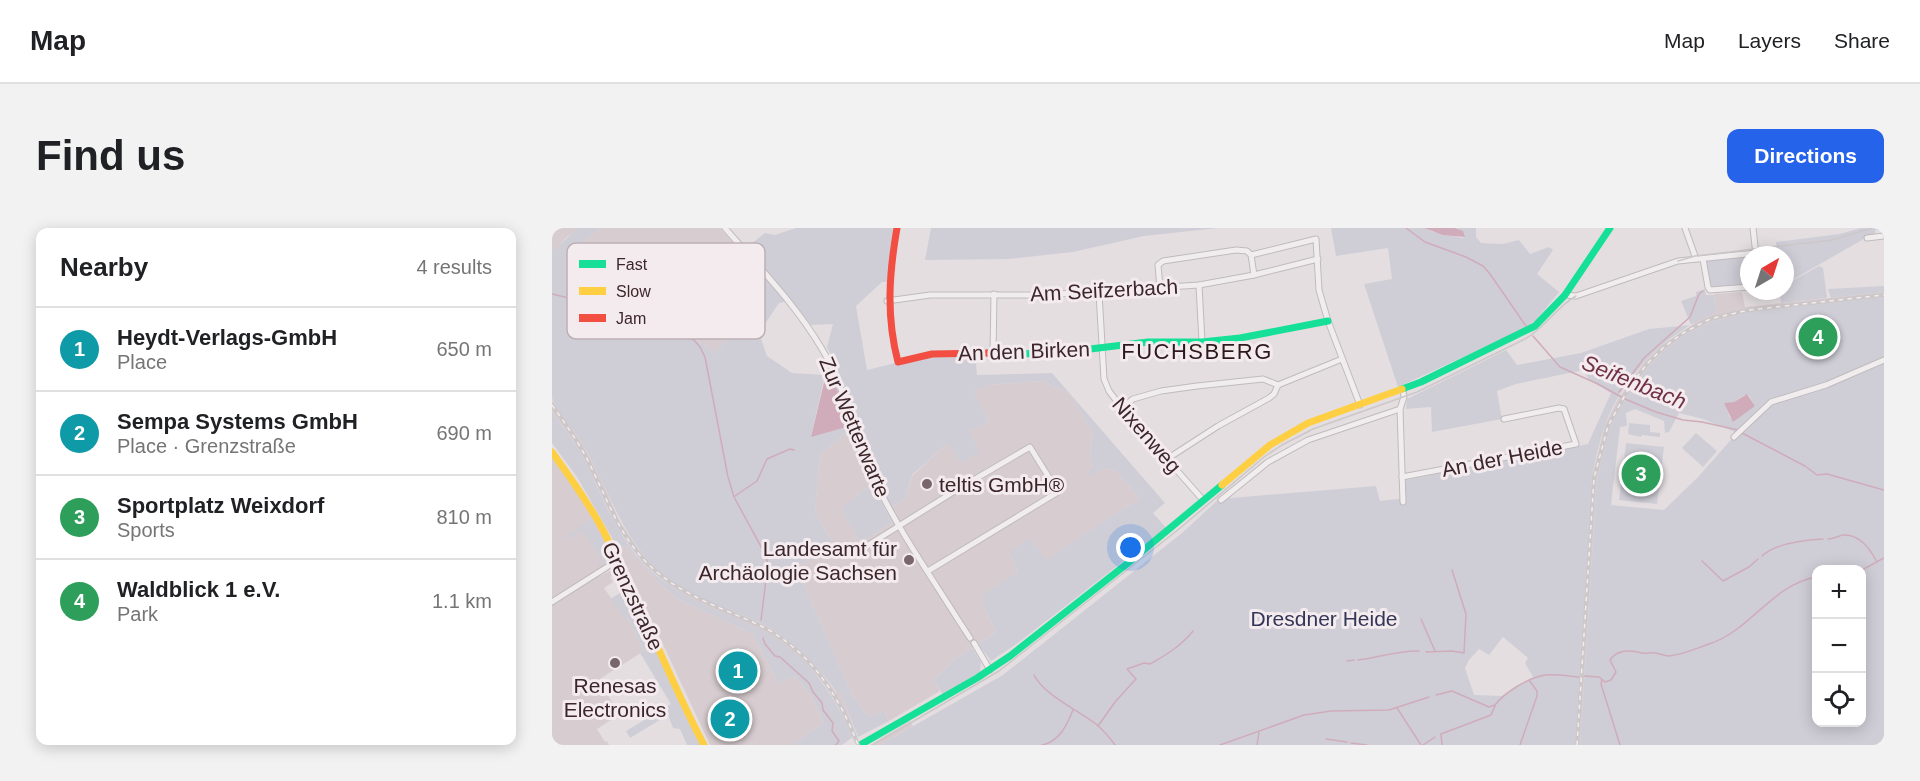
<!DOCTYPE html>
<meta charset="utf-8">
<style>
body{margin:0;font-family:Arial,sans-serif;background:#f2f2f2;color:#202124}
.controls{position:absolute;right:18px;bottom:18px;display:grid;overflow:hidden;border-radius:12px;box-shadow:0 3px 15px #0003}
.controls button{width:54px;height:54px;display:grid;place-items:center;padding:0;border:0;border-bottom:2px solid #e0e0e0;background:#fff;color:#202124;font:30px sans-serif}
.compass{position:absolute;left:1188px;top:18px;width:54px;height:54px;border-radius:50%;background:#fff;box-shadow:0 3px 15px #0003;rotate:39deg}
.you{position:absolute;left:579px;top:320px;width:21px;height:21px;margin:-15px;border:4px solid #fff;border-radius:50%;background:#1a73e8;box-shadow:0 0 0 9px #1a73e833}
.badge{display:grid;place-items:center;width:39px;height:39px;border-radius:50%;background:#2563eb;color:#fff;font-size:20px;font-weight:700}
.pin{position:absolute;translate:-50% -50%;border:3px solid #fff;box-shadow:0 2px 6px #0006}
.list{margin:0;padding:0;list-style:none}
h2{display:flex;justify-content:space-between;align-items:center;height:78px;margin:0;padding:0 24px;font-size:26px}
h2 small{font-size:20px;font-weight:400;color:#757577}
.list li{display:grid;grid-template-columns:39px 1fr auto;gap:18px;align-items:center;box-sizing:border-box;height:84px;padding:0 24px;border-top:2px solid #e0e0e0}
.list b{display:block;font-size:22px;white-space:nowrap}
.list p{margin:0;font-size:20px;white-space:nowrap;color:#757577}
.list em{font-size:20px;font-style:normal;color:#757577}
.icon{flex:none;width:33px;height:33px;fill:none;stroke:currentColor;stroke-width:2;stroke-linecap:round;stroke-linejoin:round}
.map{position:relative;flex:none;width:1332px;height:517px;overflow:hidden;border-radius:12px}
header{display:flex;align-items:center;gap:36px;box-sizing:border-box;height:84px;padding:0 30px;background:#fff;border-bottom:2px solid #e0e0e0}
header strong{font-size:28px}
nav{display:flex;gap:33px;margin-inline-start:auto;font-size:21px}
.intro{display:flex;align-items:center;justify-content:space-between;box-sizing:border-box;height:144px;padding:0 36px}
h1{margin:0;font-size:42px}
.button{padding:15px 27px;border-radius:12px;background:#2563eb;color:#fff;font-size:21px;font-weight:700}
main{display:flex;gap:36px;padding:0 36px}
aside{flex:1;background:#fff;border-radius:12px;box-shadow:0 3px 15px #0003}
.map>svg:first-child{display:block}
.built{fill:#d7cccf}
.green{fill:#cfced7;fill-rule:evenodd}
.water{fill:#d0acba}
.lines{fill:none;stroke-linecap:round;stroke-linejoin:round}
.stream{stroke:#d0acba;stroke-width:1.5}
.street-casing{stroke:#bfbbbc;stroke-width:7}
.street{stroke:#f1edee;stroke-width:5}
.fast{stroke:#16e098;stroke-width:7}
.slow{stroke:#ffcf43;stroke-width:7}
.jam{stroke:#f24e42;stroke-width:7}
.tram{stroke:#ccc7c8;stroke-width:1.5}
.rail-casing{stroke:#ccc7c8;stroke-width:4}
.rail{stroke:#f4ebee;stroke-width:1.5;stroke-dasharray:4.5;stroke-linecap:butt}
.poi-dot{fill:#77666b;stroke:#f4ebee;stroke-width:2}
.labels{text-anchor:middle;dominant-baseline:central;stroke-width:6;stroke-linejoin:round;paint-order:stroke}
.street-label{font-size:21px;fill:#3c262c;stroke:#f4ebee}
.poi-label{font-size:21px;fill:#3c262c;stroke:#f4ebee;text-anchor:start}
.park-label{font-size:21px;fill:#333658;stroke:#f4ebee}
.neighbourhood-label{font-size:22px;letter-spacing:1.5px;fill:#2d181d;stroke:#f4ebee}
.water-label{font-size:22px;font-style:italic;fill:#703046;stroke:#f4ebee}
.key{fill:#f4ebee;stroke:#bdb0b4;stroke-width:1.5}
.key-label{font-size:16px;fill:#3c262c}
</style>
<header>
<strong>Map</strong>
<nav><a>Map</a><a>Layers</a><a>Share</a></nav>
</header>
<div class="intro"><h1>Find us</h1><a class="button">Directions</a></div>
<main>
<aside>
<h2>Nearby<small>4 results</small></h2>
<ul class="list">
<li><span class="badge" style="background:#0f9aa8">1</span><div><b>Heydt-Verlags-GmbH</b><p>Place</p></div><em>650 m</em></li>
<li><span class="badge" style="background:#0f9aa8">2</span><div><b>Sempa Systems GmbH</b><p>Place · Grenzstraße</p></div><em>690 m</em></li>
<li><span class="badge" style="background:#2e9e5b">3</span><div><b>Sportplatz Weixdorf</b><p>Sports</p></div><em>810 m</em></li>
<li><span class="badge" style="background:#2e9e5b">4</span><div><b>Waldblick 1 e.V.</b><p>Park</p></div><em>1.1 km</em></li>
</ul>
</aside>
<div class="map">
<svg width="1332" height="517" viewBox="0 0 1332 517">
<rect width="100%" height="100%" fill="#e4dee0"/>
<g class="built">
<polygon points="0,0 28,0 14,10 0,25"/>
<polygon points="48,0 168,0 191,26 177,40 182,95 168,110 172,115 164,125 120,97 78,85 22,22"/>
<polygon points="1190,64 1193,79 1332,64 1332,69 1197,84 1159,94 1133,107 1114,121 1097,138 1080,159 1058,199 1045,250 1028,517 1023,517 1040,249 1053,197 1066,171 1093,134 1111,117 1140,97 1146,90 1165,84 1162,66"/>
<polygon points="489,153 517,165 541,205 538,226 541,239 536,243 553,240 564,243 588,271 544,298 495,333 457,324 466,344 432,380 444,404 403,431 382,452 388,463 337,493 332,483 316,489 299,465 244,339 265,327 267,331 284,321 263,284 268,226 299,201 320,255 289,281 308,314 340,295 334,282 353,271 360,248 397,214 437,193 420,163 435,157"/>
<polygon points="0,172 30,215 48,249 68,294 87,322 111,346 130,360 157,374 207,395 242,417 261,434 284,465 288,463 305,509 302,511 287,479 274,457 247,428 212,404 137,370 114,355 92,336 66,301 32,231 21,212 0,184"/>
<polygon points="3,228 66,332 44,347 46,349 59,342 62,347 58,349 61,354 52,360 73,390 76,390 92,423 46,452 68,486 45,501 53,514 55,513 57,517 0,517 0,230"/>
<polygon points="74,318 107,355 126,371 201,406 226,455 243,448 259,467 272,495 240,517 158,517 67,322"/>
<polygon points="358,493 361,498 328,517 318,517"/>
</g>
<g class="green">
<path d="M26 0H48L22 22 78 85 120 97 164 125 172 115 167 110 182 95 151 61 196 22 195 19 213 5 223 7 244 0H347L336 54H330L304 78 315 142 380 126 423 125 425 147 500 145 613 275 601 285 614 300 467 414 439 433 426 416 444 404 432 380 430 367 466 344 457 324 478 310 495 332 544 298 588 271 564 243 553 240 539 248 536 243 541 239 538 227 541 205 517 165 489 153 435 157 421 163 437 193 417 204 428 224 409 235 396 215 360 247 353 271 339 279 301 189 287 146 275 119 281 96 259 97 239 72 227 75 207 105 215 128 240 145 273 147 259 208 298 198 299 201 268 226 263 284 284 321 267 331 265 327 244 339 299 465 316 489 332 483 337 493 306 509 288 464 285 465C265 436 239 410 208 395 183 383 157 376 133 362 72 326 63 271 30 215 24 205 2 178 0 170 0 156 0 139 0 124 0 91 0 57 0 24Z"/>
<polygon points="379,0 666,0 592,8 521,24 456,31 373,32"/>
<polygon points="779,0 872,0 881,4 911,10 913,9 906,1 903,0 924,0 924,9 929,15 951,16 967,12 978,26 997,19 1001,22 985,46 1007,64 985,91 972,101 846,159 812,56 840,51 836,20 784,28"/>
<polygon points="1309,0 1332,1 1323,2 1323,7 1317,8 1233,56 1233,27 1225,27 1224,14 1288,6"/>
<polygon points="1197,28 1197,58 1158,60 1152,32"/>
<polygon points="1267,38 1271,40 1275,69 1274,70 1229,75 1228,63 1233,63 1233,57"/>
<polygon points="1332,58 1332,64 1279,70 1276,61"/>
<path d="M1153 61 1154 67H1162L1165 84C1122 99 1076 144 1057 187 1049 207 1044 228 1040 249L1023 517H328L451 447 630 305 667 271 824 258 828 273 854 270V252L1036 216 1059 165 1037 152 1032 142 964 156 945 163 950 191 880 204 879 179 854 181 855 171 954 122 965 137 1029 125 1097 101 1139 97 1129 73 1144 68V64ZM951 409 976 430 973 435 981 449 950 468 922 467 913 440 917 432 927 421 937 427Z"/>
<path d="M1332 69V517H1028L1045 250 1058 199 1080 159 1097 138 1114 121 1133 107 1159 94 1197 84ZM1192 167H1197L1203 178 1178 190 1173 176 1182 174ZM1083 181 1112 193 1113 205 1117 204 1127 185 1151 191 1185 205 1146 249 1112 282 1059 277 1068 199 1075 198 1074 185ZM1264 341H1310V494H1264Z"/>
<path d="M0 184C12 200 24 215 33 233 51 269 64 306 92 336 127 372 168 381 211 403 255 425 281 465 301 509L290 517H240L272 495 259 467 243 448 226 455 201 406 126 371 107 355 74 318 67 322 25 249 0 215Z"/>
<polygon points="1077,195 1098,197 1098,204 1108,205 1108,209 1090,207 1089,209 1076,206"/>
<polygon points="1144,205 1165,223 1151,239 1130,220"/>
<polygon points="1074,215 1112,219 1105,276 1067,272"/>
<polygon points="320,255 340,295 308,314 289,281"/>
<polygon points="39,290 58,327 56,332 48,338 46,336 50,333 31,303 18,311 15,308"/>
<polygon points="78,359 152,517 135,517 128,501 121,500 116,487 78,510 74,503 119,476 88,425 92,423 76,390 73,391 58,371"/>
<polygon points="420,420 429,434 428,444 391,467 382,452 403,431"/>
</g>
<g class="water">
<polygon points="872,0 903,0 911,3 913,9 891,7"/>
<polygon points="275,142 280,147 298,198 259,209"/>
<polygon points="1195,166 1203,178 1181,194 1172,175 1182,174"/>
</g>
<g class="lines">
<g class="stream">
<polyline points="854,0 873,14 914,29 931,38 938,46 974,98"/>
<polyline points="0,66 72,83 142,112 148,119 153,129 176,249 182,269 213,326 216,336 209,392"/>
<polyline points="981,108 1008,139 1046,156 1073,171 1104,184 1131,192 1150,194 1186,202"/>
<polyline points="1067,164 1092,130 1138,89 1147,66 1151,63"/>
<polyline points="1190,205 1253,238 1265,247 1275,246 1332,262"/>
<polyline points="183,268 205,253 215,231 238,221 242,222"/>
<path d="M1276 311C1282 311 1286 308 1291 307 1308 306 1318 321 1325 334"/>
<path d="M1210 328C1224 315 1252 312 1271 311"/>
<polyline points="1150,333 1171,353 1197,339 1206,331"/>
<polyline points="1310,342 1332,330"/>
<polyline points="869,391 883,423"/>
<polyline points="211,410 213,416 223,428 228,429 257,455 261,464 270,475 271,482 281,495 280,503 287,513 284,517"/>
<polyline points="874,424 900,423 912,425 914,386 900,342"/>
<path d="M806 432C827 430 846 422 867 423"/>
<polyline points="795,433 802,432"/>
<path d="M482 447C492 467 526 482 544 496 551 502 558 510 563 517"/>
<path d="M1032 448 1047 449 1053 454 1059 452 1064 444 1058 432C1065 421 1079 422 1090 425 1095 426 1100 424 1104 425 1108 426 1113 428 1117 428 1130 427 1145 420 1157 416 1198 403 1220 357 1264 349"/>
<polyline points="1050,452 1049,456 1068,517"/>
<path d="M884 467 900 463 937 479 943 477C953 464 976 450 993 447 1003 446 1016 448 1027 449"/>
<polyline points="845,480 869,517"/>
<path d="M546 498 563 474 584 451 575 441 592 435 598 436C614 427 629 418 641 403"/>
<polyline points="774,511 795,514"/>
<polyline points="799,515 815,517"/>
<path d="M490 517C507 514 515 497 521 482"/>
<polyline points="668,517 752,487 779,483 837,482 877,469"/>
<polyline points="705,517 707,504"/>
<polyline points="871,517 883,509"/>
<polyline points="890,517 889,506 939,487 943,478"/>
<polyline points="968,517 985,468 985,463 977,452"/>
</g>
<defs>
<g id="street">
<path d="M173 0C207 39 244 77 270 121 294 161 302 207 321 249 344 298 376 344 405 390L418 410"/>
<polyline points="1133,0 1144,31"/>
<polyline points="1201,0 1204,27"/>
<polyline points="1315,10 1332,8"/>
<polyline points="699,27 764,11 767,62 776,93 808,177"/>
<polyline points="1151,31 1156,59 1158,62 1197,59"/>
<polyline points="647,57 650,114"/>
<polyline points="608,60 606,37 611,33 684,22 695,23 699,27 702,47"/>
<polyline points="547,65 552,151 557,163 570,180 651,272"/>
<polyline points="1013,67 1024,68 1126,33 1204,25"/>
<polyline points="335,73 378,67 491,67 647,57 702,47 766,31"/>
<polyline points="441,125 442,66"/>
<polyline points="726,157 790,131"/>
<polyline points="570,180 581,171 609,163 645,158 711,151 726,157"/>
<polyline points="1182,209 1219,174 1274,157 1332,132"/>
<polyline points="615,231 666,198 717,170 722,166 726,157"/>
<polyline points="850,249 1024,216 1012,181 1007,180 952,191"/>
<polyline points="669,272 716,234 756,212 848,181"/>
<polyline points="851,274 848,181 852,169 851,162"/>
<polyline points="310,321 406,261 478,219 506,264 376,343"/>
<polyline points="0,374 66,332"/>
<polyline points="422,415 438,442"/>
</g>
</defs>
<use href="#street" class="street-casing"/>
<use href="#street" class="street"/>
<g class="fast">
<polyline points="436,125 497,126 596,114 650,114 688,110 776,93"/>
<polyline points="850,161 869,154 983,98 1013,67 1058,0"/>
<polyline points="308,517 425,450 458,428 576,335 670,257"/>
</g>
<g class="slow">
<path d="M0 224C16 246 32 269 46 293 86 365 113 444 152 517"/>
<polyline points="670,257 718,217 756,195 850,161"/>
</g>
<path class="jam" d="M345 0C337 46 334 88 346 134L380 126 436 125"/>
<g class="tram">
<polyline points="1126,33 1143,28 1280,12 1320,0"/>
<path d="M321 517 447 443 627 301 712 229 730 217 761 201 865 164 973 111C993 100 1004 79 1024 68"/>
</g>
<defs>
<g id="rail">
<path d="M0 177C15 198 30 219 41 243 57 276 69 309 96 336 128 367 168 379 207 397 257 421 287 467 306 517"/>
<polyline points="1025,517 1042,250 1056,198 1078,158 1095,136 1112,119 1131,105 1158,91 1197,82 1332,67"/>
</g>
</defs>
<use href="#rail" class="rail-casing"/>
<use href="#rail" class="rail"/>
</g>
<g class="poi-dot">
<circle cx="375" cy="256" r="6"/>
<circle cx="357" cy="332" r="6"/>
<circle cx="63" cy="435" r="6"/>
</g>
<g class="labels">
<g class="street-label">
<text transform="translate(552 62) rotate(-3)">Am Seifzerbach</text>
<text transform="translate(472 123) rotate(-2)">An den Birken</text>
<text transform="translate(303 199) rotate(67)">Zur Wetterwarte</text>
<text transform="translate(595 207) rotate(49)">Nixenweg</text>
<text transform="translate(950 230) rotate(-11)">An der Heide</text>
<text transform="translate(81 368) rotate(65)">Grenzstraße</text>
</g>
<g class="poi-label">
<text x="387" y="256">teltis GmbH®</text>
<text x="345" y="320" text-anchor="end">Landesamt für<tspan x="345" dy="24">Archäologie Sachsen</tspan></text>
<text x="63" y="457" text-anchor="middle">Renesas<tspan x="63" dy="24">Electronics</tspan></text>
</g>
<g class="park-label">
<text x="772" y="390">Dresdner Heide</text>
</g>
<g class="neighbourhood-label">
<text x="645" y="123">FUCHSBERG</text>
</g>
<g class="water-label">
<text transform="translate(1082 154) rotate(22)">Seifenbach</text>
</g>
</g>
<rect x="15" y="15" width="198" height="96" rx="9" class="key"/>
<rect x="27" y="32" width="27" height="8" fill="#16e098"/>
<rect x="27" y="59" width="27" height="8" fill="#ffcf43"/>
<rect x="27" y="86" width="27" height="8" fill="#f24e42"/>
<g class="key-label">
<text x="64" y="42">Fast</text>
<text x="64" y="69">Slow</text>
<text x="64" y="96">Jam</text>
</g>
</svg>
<div class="controls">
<button>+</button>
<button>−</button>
<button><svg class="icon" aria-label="locate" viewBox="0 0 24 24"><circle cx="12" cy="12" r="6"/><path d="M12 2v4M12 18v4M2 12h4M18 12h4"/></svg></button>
</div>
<svg class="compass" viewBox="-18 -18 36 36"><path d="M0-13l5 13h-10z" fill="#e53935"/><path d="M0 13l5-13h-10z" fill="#757577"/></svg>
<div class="you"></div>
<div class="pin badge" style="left:186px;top:443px;background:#0f9aa8">1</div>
<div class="pin badge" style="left:178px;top:491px;background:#0f9aa8">2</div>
<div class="pin badge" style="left:1089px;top:246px;background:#2e9e5b">3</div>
<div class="pin badge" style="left:1266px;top:109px;background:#2e9e5b">4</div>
</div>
</main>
